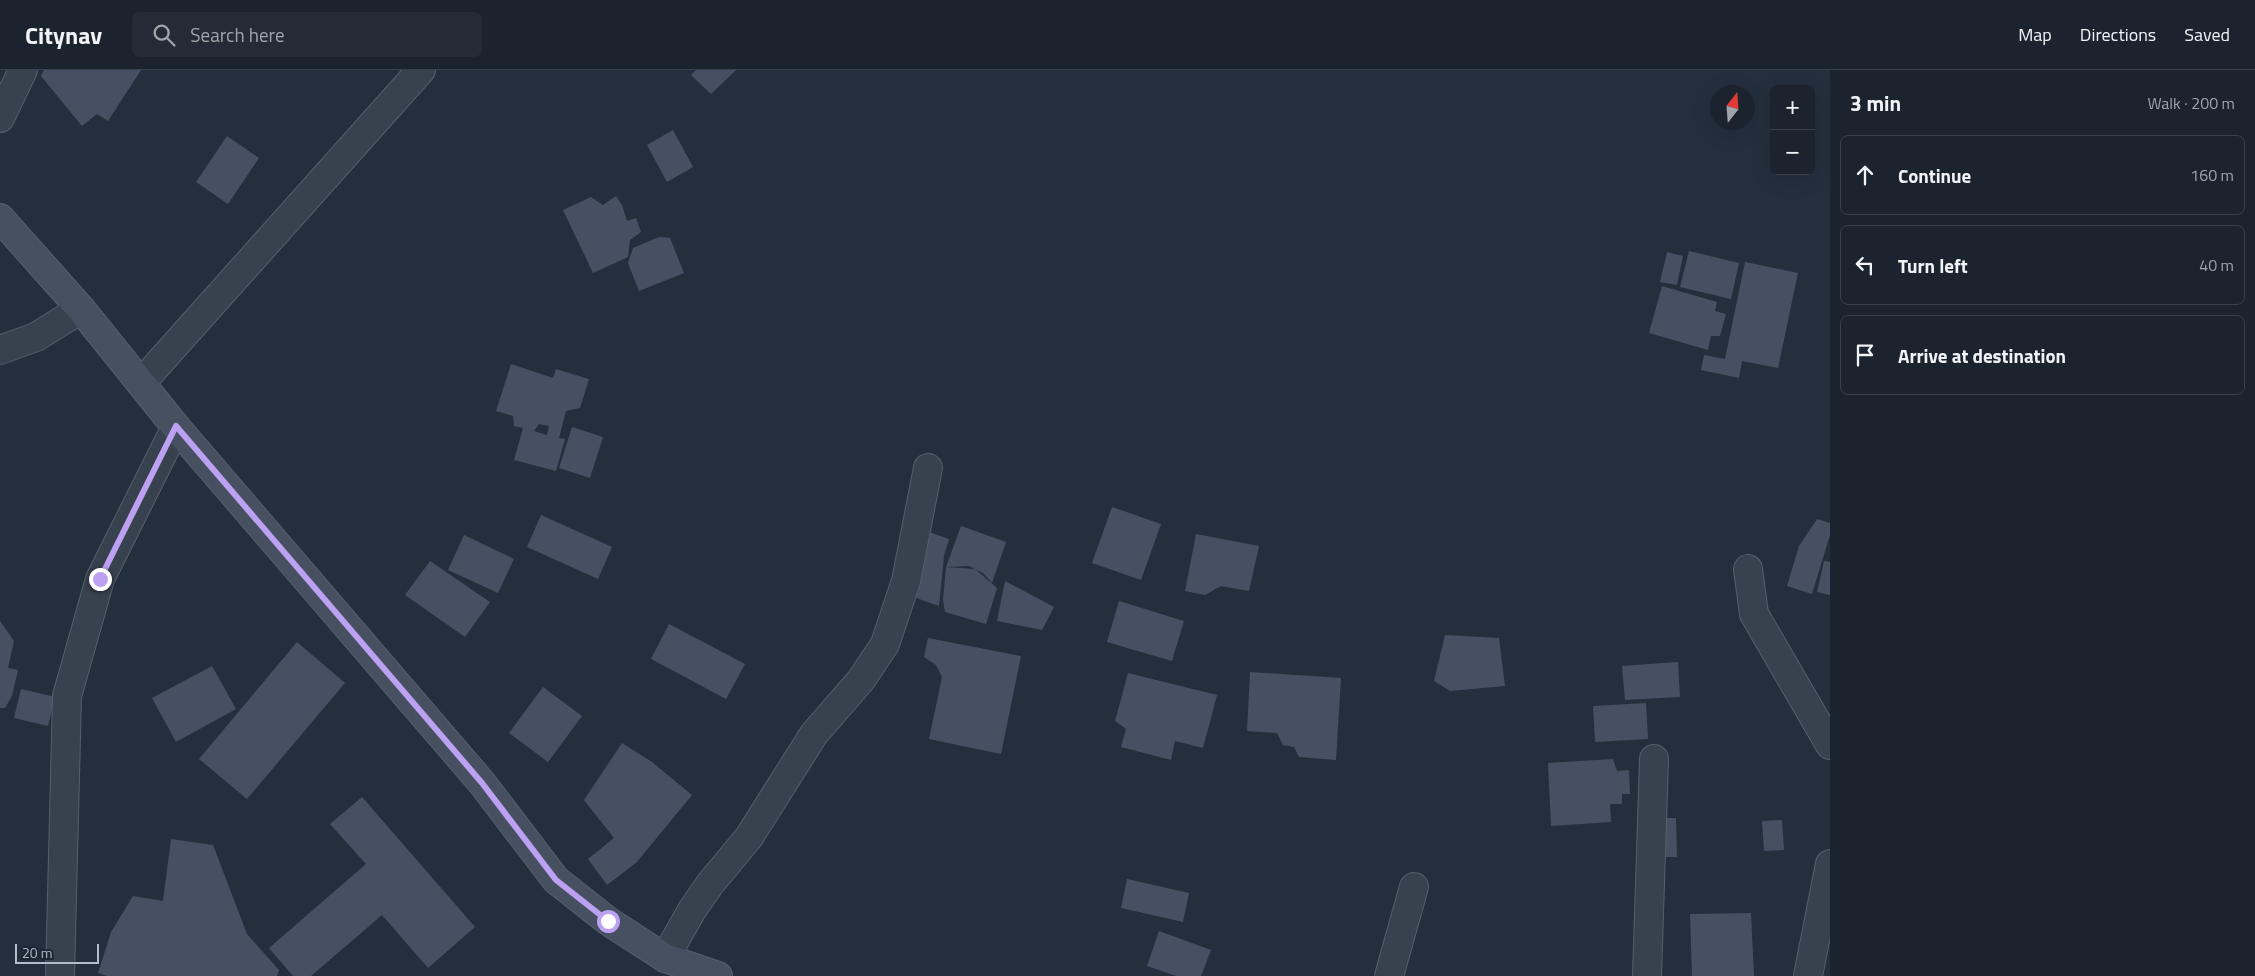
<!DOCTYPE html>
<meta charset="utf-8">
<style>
body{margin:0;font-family:"Titillium Web",sans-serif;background:#242b36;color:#f1f3f6}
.controls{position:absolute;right:15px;top:15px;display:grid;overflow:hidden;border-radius:8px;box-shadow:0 5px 20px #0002}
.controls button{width:45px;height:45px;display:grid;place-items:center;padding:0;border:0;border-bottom:1px solid #39404a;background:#1b232e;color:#f1f3f6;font:25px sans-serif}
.compass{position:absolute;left:1710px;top:15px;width:45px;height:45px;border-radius:50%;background:#1b232e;box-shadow:0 5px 20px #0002;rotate:17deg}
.scale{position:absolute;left:15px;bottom:12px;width:84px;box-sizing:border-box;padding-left:5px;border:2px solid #b4bcc9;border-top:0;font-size:14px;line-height:18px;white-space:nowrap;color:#b4bcc9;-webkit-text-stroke:4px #1d2633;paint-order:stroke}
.stop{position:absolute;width:15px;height:15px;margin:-11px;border:4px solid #bca0f2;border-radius:50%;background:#fff}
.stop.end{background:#bca0f2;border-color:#fff;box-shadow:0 1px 5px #0008}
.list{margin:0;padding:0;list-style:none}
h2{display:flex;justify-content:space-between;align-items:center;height:65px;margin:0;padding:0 20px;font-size:21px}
h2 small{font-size:16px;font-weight:400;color:#a0a4aa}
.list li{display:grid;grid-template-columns:32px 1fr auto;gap:15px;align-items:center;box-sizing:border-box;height:80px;margin:0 10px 10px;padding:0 10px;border:1px solid #39404a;border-radius:8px}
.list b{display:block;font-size:19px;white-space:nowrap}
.list em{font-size:16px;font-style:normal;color:#a0a4aa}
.icon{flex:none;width:28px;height:28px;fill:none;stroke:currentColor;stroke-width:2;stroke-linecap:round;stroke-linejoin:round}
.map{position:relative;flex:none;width:1830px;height:906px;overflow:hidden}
header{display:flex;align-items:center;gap:30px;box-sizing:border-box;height:70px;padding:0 25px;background:#1b232e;border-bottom:1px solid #39404a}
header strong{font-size:24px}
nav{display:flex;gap:28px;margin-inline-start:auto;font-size:18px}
.search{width:350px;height:45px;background:#242b36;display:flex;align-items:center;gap:12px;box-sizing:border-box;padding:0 18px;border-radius:8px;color:#a0a4aa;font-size:19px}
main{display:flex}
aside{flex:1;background:#1b232e}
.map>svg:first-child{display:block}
.building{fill:#455162;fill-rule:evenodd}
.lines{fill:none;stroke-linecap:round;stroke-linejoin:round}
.minor-casing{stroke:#565f6c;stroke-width:30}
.secondary-casing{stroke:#565f6c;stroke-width:30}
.minor{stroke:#38414e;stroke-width:28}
.secondary{stroke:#465061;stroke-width:28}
.route{stroke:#bca0f2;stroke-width:6}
</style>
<header>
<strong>Citynav</strong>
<div class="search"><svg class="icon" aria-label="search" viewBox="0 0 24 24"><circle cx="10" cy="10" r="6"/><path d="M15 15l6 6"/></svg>Search here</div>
<nav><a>Map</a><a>Directions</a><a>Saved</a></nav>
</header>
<main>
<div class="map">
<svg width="1830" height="906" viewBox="0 0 1830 906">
<rect width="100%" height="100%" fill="#242f3e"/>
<g class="building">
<polygon points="44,0 141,0 108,51 97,44 82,56 41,6"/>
<polygon points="696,0 736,0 711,24 691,5"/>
<polygon points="673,60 693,97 667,112 647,75"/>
<polygon points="227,66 259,88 228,134 196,112"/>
<polygon points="616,126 622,135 627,151 636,148 641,162 630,170 628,187 593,203 563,140 591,127 603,135"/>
<polygon points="659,167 670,168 684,203 639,221 628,193 633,178"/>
<polygon points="1689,181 1739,193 1731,229 1680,217"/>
<polygon points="1667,182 1683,186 1677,215 1660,212"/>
<polygon points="1745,192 1798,203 1778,298 1742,291 1739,308 1701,300 1704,285 1725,289"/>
<polygon points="1662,216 1717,232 1715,241 1726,244 1720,266 1711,266 1708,280 1649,263"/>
<path d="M511 294 553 308 556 299 589 309 580 338 566 341 559 368 565 369 556 401 514 390 523 358 514 356 513 346 496 341ZM539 354 549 356 547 365 534 361Z"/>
<polygon points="572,357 603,367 590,408 559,398"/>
<polygon points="1112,437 1161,454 1141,510 1092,493"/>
<polygon points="541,445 612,477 598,509 527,477"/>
<polygon points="1817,449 1830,453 1830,465 1812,524 1787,516 1799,476"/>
<polygon points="961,456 1006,472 992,513 983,503 969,496 946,497"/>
<polygon points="929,462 949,469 944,486 939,536 919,529 911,523"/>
<polygon points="1196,464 1259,476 1249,521 1221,516 1205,525 1185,521"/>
<polygon points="464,465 514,489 498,523 448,500"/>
<polygon points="430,491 490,532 465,567 405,525"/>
<polygon points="1824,491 1830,492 1830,525 1817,522"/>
<polygon points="946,497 975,499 997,518 986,554 945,542 943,530"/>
<polygon points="1005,511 1054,537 1042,560 997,551"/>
<polygon points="1119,531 1184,551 1172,591 1107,572"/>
<polygon points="0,551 14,571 8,598 18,600 12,626 5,638 0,638"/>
<polygon points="669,554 745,594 726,629 651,589"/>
<polygon points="1445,565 1499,568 1505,616 1450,621 1434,611"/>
<polygon points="928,568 1021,586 1001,684 929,669 942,607 936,595 924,587"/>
<polygon points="297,572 345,613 247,729 199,689"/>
<polygon points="1678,592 1680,627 1625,630 1622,596"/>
<polygon points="212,596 236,639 176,672 152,628"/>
<polygon points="1250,602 1341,608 1336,690 1299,687 1294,677 1283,675 1277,663 1247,661"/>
<polygon points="1128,603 1217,625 1203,678 1175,671 1171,690 1121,677 1126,659 1115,651"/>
<polygon points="543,617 582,646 548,692 509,663"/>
<polygon points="21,619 55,627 48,656 14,648"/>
<polygon points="1646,633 1648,669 1595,672 1593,636"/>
<polygon points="622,673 652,692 692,725 637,792 607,815 588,789 614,768 584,730"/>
<polygon points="1613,689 1617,701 1629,700 1630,724 1622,724 1622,734 1610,734 1611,752 1551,756 1548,693"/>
<polygon points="362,727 475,857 428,898 382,845 311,906 293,906 269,878 366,794 330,754"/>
<polygon points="1657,748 1676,748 1677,787 1657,787"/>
<polygon points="1782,750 1784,780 1764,781 1762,751"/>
<polygon points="171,769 213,775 247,864 279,900 277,906 107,906 98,903 111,862 133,826 163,831"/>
<polygon points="1127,809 1189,823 1183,852 1121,838"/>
<polygon points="1751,843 1754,906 1692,906 1690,844"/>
<polygon points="1159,861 1211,880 1201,906 1176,906 1147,896"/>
</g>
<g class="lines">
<defs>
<g id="minor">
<polyline points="0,48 23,0"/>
<polyline points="0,280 36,267 81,239"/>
<polyline points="142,312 421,0"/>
<polyline points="1748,499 1754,544 1830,675"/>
<polyline points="665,888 692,840 710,814 749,767 814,664 861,610 885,574 906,511 928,398"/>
<polyline points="60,906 67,626 100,509 176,357"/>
<polyline points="1389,906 1414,817"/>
<polyline points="1647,906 1654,689"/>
<polyline points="1808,906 1830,794"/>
</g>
<polyline id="secondary" points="0,148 81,239 176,357 482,713 556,810 608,851 665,888 718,906"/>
</defs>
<use href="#minor" class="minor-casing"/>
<use href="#secondary" class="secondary-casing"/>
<use href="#minor" class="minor"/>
<use href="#secondary" class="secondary"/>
</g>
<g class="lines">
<polyline class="route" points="100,509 176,356 482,713 556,810 608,851"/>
</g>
</svg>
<div class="controls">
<button>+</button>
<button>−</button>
</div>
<svg class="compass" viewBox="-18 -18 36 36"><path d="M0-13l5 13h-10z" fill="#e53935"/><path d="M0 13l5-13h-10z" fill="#a0a4aa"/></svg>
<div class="scale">20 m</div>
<div class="stop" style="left:608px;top:851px"></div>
<div class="stop end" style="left:100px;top:509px"></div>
</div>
<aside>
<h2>3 min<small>Walk · 200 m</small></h2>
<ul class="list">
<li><svg class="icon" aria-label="ahead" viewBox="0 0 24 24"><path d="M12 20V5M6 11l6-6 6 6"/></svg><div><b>Continue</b></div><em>160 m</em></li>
<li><svg class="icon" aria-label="left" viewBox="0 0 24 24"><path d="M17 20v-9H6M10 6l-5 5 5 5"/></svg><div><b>Turn left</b></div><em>40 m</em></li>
<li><svg class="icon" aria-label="arrive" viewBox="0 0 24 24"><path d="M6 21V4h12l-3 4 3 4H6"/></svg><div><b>Arrive at destination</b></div></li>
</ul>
</aside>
</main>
